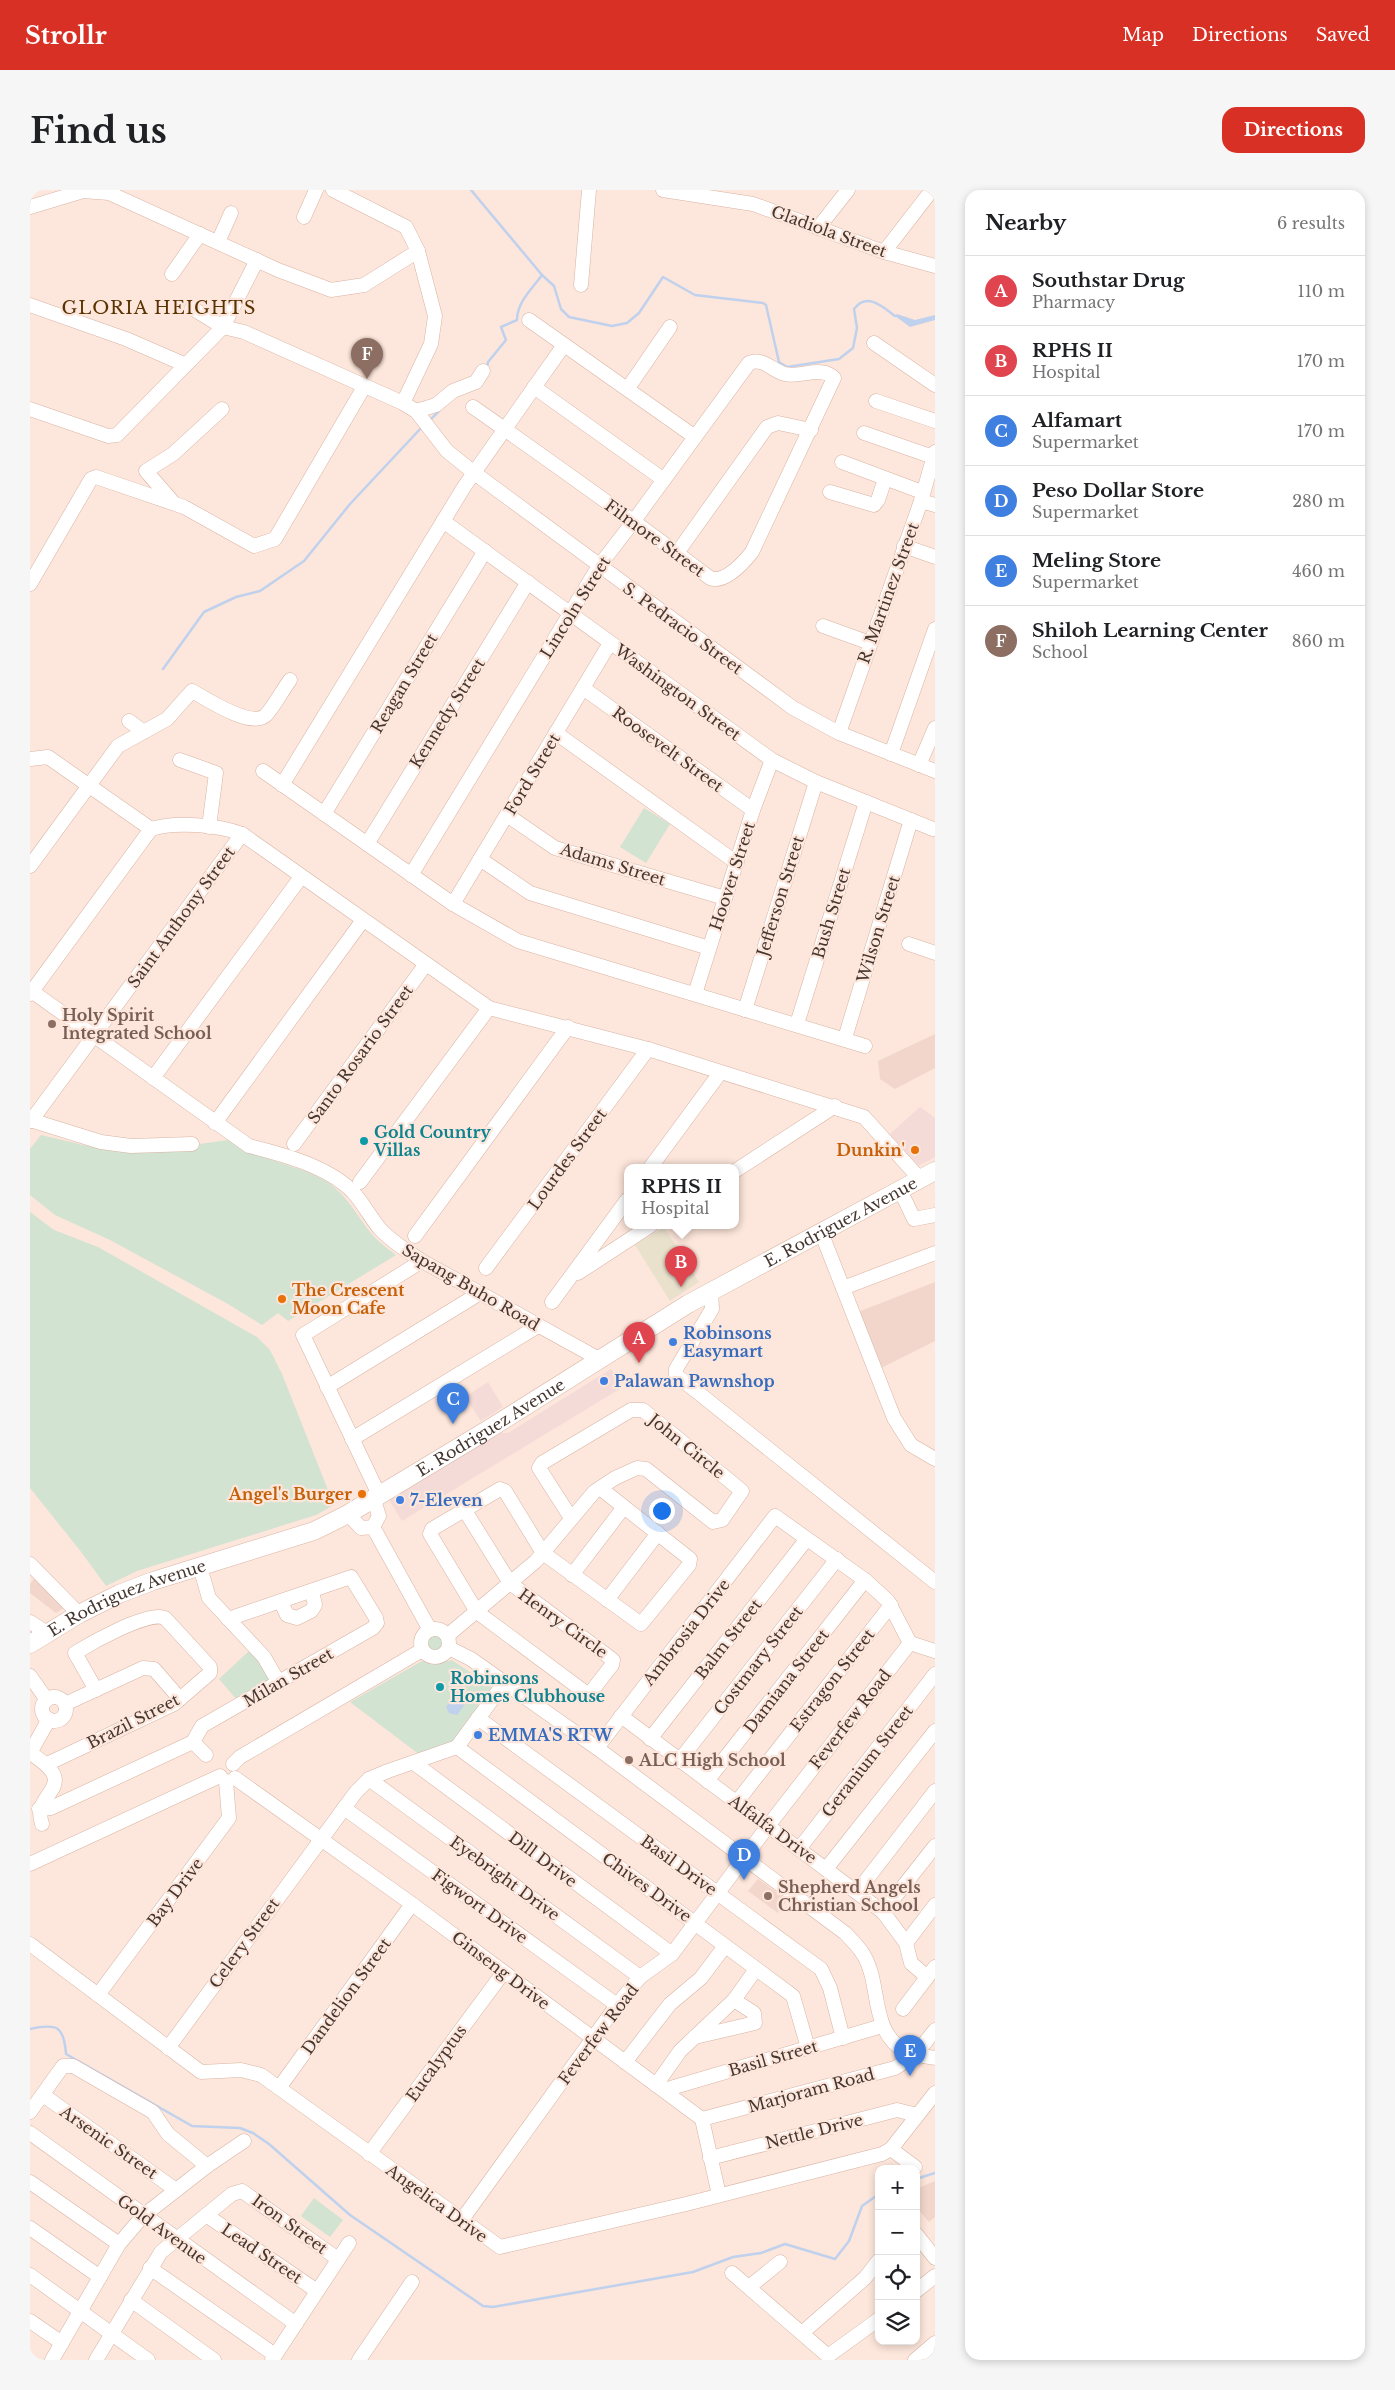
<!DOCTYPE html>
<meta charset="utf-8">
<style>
body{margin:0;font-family:"Libre Baskerville",serif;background:#f6f6f6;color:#202124}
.controls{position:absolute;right:15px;bottom:15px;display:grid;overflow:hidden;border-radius:10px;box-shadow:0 2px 8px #0003}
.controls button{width:45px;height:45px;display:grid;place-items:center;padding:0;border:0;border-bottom:1px solid #e0e0e0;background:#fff;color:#202124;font:25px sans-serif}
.you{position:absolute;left:631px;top:1320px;width:18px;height:18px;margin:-12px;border:4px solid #fff;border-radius:50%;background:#1a73e8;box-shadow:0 0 0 8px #1a73e833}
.badge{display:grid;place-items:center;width:32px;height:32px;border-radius:50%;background:#d93025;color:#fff;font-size:16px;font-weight:700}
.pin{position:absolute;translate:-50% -41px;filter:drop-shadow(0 1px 2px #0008)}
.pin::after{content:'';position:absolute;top:26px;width:18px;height:15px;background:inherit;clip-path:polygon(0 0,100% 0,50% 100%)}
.popup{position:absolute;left:594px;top:974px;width:115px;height:65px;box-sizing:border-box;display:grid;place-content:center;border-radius:10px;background:#fff;filter:drop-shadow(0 1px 4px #0005);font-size:16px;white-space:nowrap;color:#757577}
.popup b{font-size:19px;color:#202124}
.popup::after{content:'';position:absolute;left:50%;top:100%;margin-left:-10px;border:10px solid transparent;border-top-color:#fff}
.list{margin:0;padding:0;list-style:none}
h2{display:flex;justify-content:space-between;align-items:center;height:65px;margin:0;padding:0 20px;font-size:21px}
h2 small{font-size:16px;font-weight:400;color:#757577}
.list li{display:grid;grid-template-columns:32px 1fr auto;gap:15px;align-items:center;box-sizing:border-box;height:70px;padding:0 20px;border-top:1px solid #e0e0e0}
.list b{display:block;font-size:19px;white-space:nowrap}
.list p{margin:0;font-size:16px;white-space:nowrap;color:#757577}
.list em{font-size:16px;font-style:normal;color:#757577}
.icon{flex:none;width:28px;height:28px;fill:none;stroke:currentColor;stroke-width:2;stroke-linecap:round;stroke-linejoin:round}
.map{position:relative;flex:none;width:905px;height:2170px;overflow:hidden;border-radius:15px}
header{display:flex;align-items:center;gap:30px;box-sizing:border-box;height:70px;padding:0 25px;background:#d93025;color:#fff}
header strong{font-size:24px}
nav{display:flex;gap:28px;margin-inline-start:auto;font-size:18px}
.intro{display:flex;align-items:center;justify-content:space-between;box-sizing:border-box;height:120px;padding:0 30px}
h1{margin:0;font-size:35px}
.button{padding:12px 22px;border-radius:15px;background:#d93025;color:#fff;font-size:18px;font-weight:700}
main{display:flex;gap:30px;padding:0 30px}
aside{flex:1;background:#fff;border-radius:15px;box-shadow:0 2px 8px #0003}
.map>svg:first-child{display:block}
.commercial{fill:#f5dbd7}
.built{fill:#f2d6cb}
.medical{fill:#eae1cc}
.green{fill:#d2e3d1}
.water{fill:#bfd1ed}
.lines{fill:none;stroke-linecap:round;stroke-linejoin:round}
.stream{stroke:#bfd1ed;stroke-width:2.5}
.minor-casing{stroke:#d8b4a3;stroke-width:15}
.major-casing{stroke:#d8b4a3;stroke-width:19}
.minor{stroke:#fff;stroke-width:14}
.major{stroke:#fff;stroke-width:18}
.education-dot{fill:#8d6e63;stroke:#fde6db;stroke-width:2}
.culture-dot{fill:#0f9aa8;stroke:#fde6db;stroke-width:2}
.food-dot{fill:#e8710a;stroke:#fde6db;stroke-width:2}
.shop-dot{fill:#3f7fe0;stroke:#fde6db;stroke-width:2}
.labels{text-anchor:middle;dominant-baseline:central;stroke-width:4.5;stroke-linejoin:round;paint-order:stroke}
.street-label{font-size:16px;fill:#45362f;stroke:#fde6db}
.education-label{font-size:16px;font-weight:bold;fill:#785e54;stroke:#fde6db;text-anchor:start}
.culture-label{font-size:16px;font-weight:bold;fill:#0d838f;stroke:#fde6db;text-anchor:start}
.food-label{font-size:16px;font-weight:bold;fill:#c56008;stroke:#fde6db;text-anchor:end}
.shop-label{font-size:16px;font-weight:bold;fill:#366cbe;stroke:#fde6db;text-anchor:start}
.neighbourhood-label{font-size:18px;letter-spacing:1px;fill:#5a3302;stroke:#fde6db}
</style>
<header>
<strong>Strollr</strong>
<nav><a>Map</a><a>Directions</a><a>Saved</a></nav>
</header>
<div class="intro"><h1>Find us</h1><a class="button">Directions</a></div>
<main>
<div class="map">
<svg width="905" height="2170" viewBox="0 0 905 2170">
<rect width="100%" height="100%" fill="#fde6db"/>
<g class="commercial">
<polygon points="890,917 905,928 905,967 886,977 860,944"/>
<polygon points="581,1179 593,1197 372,1331 359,1310 468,1243 478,1243"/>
<polygon points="458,1192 473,1217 451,1231 435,1207"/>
</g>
<g class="built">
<polygon points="905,844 905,878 865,899 850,889 848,871"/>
<polygon points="905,1092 905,1151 851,1178 828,1122"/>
<polygon points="6,1386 37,1416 26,1423 0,1403 0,1394"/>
<polygon points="728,1689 757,1710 748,1723 718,1701"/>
<polygon points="905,1991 905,2027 899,2032 886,2017 886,1999"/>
</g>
<polygon class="medical" points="634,1037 669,1092 640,1111 605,1055"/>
<g class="green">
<polygon points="614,618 640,634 616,673 590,657"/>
<path d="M11 945 62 957 113 962 198 950C227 970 264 973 294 990 315 1002 326 1024 340 1042 347 1051 357 1058 366 1065L258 1131 248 1123 232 1135 198 1114 80 1050 25 1025 0 1005V959Z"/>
<polygon points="0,1022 24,1040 68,1057 227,1147 240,1160 252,1184 304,1315 286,1325 107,1381 76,1396 52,1363 0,1298"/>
<circle cx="405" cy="1454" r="8"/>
<polygon points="219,1461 229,1471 240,1490 207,1510 189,1489"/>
<polygon points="422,1470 463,1498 423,1552 390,1565 320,1512 392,1471 402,1475"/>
<polygon points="284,2008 313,2030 300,2047 271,2026"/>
</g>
<g class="water">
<polygon points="867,124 885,130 905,125 905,130 880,137 865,126"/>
<polygon points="428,1500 439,1508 427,1525 419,1523 416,1517"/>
</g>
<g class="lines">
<g class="stream">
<path d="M441 0 512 85 524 96 531 119 539 127 582 136 597 133 609 123 633 87 665 105 733 113 736 115 749 172 757 177 809 169 823 158 827 138 824 119C837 102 852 116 865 126"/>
<path d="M457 177 458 172 476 150 471 137 487 130C487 112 502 99 512 85"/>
<polyline points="400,230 410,220"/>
<polyline points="133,479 174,422 206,407 230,401 274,371 320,314 392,237"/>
<path d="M0 1839C27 1833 34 1836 36 1864L162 1936 210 1938 223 1943 239 1954 320 2025 453 2116 463 2117 663 2082 703 2067 731 2063 755 2054 805 2069 819 2051 832 2016 849 2004"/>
<polyline points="886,1989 905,1983"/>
</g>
<defs>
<g id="minor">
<polyline points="303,0 376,37 388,61 405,126 401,154 373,213"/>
<polyline points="633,0 723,14 854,62 905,76"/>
<polyline points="0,17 53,1 79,3 248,80 301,100 334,95 388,61"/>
<polyline points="274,27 286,0"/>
<polyline points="788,38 818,0"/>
<polyline points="188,52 201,23"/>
<polyline points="854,62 902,0"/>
<polyline points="142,84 170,44"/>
<polyline points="551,95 559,0"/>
<polyline points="0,115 96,149 156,175"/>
<polyline points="162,118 193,137 214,142 373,213 386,221 417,261 443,282 763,518 809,543 905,581"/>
<polyline points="499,130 665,247"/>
<polyline points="844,153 905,195"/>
<polyline points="504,197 634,290"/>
<polyline points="598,198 640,137"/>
<polyline points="846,211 905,231"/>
<polyline points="0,219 78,246 87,245 193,137 227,70"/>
<polyline points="386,221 406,215 423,201 446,192 453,181"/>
<polyline points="834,243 903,267"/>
<polyline points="812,272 892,302"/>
<polyline points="800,302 844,315 848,310 855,289"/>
<polyline points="142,311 116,281 143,264 192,219"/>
<polyline points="891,311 905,315"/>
<polyline points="413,331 742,570 786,592 903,639"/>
<polyline points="874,356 905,367"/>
<polyline points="647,363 737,237 748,233 781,240"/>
<polyline points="0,394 61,289 66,287 154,317 224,356 245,349 334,197"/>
<polyline points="793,436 840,453"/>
<polyline points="553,498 723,620"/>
<polyline points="99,531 114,542"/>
<polyline points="526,543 707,673"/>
<polyline points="809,543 891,311 905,262"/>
<polyline points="861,564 905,439"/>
<polyline points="0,569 18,567 121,639"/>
<polyline points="150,570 186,583 179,637"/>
<polyline points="889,575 905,538"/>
<polyline points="233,581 423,714 488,751 835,856"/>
<polyline points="252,595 434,297 534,155"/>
<polyline points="294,624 455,361"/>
<polyline points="477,625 525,658 695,708"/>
<path d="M121 639C145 631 189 635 212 644L459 818 618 859 834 927 890 989"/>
<polyline points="337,654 498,392"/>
<polyline points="450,669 500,703 679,758"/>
<path d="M0 676 88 556 137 529 162 501C177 509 221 539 236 525 245 515 252 501 260 490"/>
<path d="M381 685 569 376 603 332 719 173C734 167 742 181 755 184 770 188 792 175 804 188L722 362C714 372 695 394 680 388 603 330 523 273 443 217"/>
<polyline points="423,714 580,453"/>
<polyline points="879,754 905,763"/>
<path d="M0 800 219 956C251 964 298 976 323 1002 333 1013 340 1027 350 1039 362 1052 377 1061 392 1071L569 1169"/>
<polyline points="0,804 121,639"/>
<polyline points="665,804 723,620 742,570"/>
<polyline points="715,820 786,592"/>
<polyline points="767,834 836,612"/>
<polyline points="815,848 881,630"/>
<polyline points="123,888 271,687"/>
<polyline points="0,930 71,952 101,956 162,954"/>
<polyline points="1,931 212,644"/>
<polyline points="185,933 333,730"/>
<polyline points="264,954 396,774"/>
<polyline points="620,978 690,883"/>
<polyline points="705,981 805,916"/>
<polyline points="330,992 459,818"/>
<polyline points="870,1000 884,1029 905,1025"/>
<polyline points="791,1042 864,1228 881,1255 905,1269"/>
<polyline points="385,1046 538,837"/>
<polyline points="456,1078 618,859"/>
<polyline points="548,1083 620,1036"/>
<polyline points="813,1098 905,1063"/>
<polyline points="681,1100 682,1119 646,1179 646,1185 905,1392"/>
<polyline points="522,1112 597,1010"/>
<polyline points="297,1197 450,1103"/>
<polyline points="322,1249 508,1136"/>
<polyline points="350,1307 273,1145 392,1071"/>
<polyline points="434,1319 480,1393 583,1470 582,1475 561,1502 556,1503 447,1422 400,1344 402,1339 470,1299 475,1301 513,1363 611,1434 659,1375 660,1369 570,1298"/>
<polyline points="318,1324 331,1338 343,1337 349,1326 344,1310"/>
<polyline points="343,1337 400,1440"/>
<polyline points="0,1374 49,1424"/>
<polyline points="170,1377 179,1408 234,1467 249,1493"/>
<polyline points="542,1385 594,1317"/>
<polyline points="577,1410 628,1343"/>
<polyline points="251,1412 257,1425 267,1428 281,1421 285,1415 282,1401"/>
<polyline points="0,1432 17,1443"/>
<circle cx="405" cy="1453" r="14"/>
<polyline points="417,1446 506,1371 564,1302 585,1288 607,1278 616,1279 683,1332 692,1330 712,1301 613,1220 601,1220 512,1273 509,1278 541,1328"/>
<path d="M419 1458 441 1469 567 1558 815 1743C821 1749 828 1756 833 1764 852 1794 839 1841 875 1861 883 1865 895 1866 905 1868"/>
<polyline points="0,1486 17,1510"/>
<circle cx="24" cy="1519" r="12"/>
<polyline points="35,1514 113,1478 124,1479 150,1509"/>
<polyline points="591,1526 853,1722 876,1753 881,1773 897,1787"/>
<polyline points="448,1528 791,1779 800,1798 813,1848"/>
<polyline points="620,1549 776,1350"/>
<polyline points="163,1552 176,1565"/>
<polyline points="427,1557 763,1806 778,1858"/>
<polyline points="567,1558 745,1326 835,1390 858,1411 880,1453 905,1461"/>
<path d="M0 1563C55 1598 0 1601 12 1634"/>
<polyline points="0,1563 19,1529"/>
<polyline points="649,1571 807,1369"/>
<polyline points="384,1573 642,1764"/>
<path d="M17 1574 144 1514 180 1483V1477L135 1428C119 1420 61 1453 45 1463L66 1500"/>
<polyline points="203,1574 210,1567 392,1460"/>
<polyline points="205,1588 382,1714 672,1929 689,2005"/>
<polyline points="339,1589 610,1787"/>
<polyline points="677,1591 835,1390"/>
<polyline points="706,1613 861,1415"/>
<polyline points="314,1618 587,1815"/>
<polyline points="9,1619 21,1618 163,1552 172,1536 343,1438 347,1433 346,1428 321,1387 198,1429"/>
<polyline points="769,1659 905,1484"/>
<polyline points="0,1674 190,1586"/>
<polyline points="796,1679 905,1541"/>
<polyline points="827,1702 905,1601"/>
<polyline points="853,1722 905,1656"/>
<polyline points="876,1753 905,1715"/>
<polyline points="0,1754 171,1882 211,1880 231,1885 470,2057 656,2014 852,1964 861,1959 905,1903"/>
<polyline points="68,1805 199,1628 196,1591"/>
<polyline points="873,1819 905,1777"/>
<polyline points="665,1847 725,1833 724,1823 704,1810"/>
<polyline points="138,1858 326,1602 339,1589 358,1581 427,1557 475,1492"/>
<polyline points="595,1872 640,1814 671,1788 695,1756"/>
<polyline points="626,1895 650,1861 704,1810 726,1779"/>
<polyline points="249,1898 382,1714"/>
<polyline points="634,1900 852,1836"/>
<polyline points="13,1905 146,2000"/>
<polyline points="0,1922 33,1876 43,1876 123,1922 138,1944 177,1976"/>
<polyline points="672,1929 865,1878 886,1864 905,1840"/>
<polyline points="0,1943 266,2134"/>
<polyline points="861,1959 885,1977"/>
<polyline points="339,1964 473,1783"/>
<polyline points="680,1968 867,1920 887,1925"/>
<polyline points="0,1992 89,2054"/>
<polyline points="176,2025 287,2101"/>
<polyline points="431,2031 587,1815 610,1787 642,1764 738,1636 880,1453"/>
<polyline points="0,2038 70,2087"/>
<polyline points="886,2044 905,2068"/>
<polyline points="120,2078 245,2165"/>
<polyline points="702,2083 798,2166 849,2129"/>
<polyline points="0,2085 118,2170"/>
<polyline points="719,2097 750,2072"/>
<polyline points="886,2101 905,2086"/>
<polyline points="101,2110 184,2170"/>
<polyline points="0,2131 32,2153"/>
<polyline points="772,2143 835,2088 849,2070"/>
<polyline points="22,2170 89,2054 113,2026 177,1976 214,1951"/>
<polyline points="66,2170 131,2062 202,2004 212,2001 308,2069"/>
<polyline points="242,2170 319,2053"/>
<polyline points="329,2170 382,2092"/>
<polyline points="885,2170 905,2153"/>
</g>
<g id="major">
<path id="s1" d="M0 1454 49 1424 89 1404 123 1391 284 1341 318 1324 459 1239 658 1114 905 981"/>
</g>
</defs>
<use href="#minor" class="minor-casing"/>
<use href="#major" class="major-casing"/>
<use href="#minor" class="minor"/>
<use href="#major" class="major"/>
</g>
<g class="education-dot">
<circle cx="22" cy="834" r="5"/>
<circle cx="599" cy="1570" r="5"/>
<circle cx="738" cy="1706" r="5"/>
</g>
<g class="culture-dot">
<circle cx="334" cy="951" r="5"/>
<circle cx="410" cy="1497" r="5"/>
</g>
<g class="food-dot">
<circle cx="885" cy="960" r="5"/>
<circle cx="252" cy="1109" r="5"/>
<circle cx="332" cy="1304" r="5"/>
</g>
<g class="shop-dot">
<circle cx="643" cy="1152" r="5"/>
<circle cx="574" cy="1191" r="5"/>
<circle cx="370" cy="1310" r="5"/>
<circle cx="448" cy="1545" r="5"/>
</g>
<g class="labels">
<g class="street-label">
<text transform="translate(799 41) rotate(20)">Gladiola Street</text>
<text transform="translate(625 348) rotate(36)">Filmore Street</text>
<text transform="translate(858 403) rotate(-70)">R. Martinez Street</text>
<text transform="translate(545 417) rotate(-58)">Lincoln Street</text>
<text transform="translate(653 438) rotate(36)">S. Pedracio Street</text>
<text transform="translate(374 493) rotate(-59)">Reagan Street</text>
<text transform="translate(648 502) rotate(36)">Washington Street</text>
<text transform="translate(417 523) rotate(-58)">Kennedy Street</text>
<text transform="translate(638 559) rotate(36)">Roosevelt Street</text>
<text transform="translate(502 584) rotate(-59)">Ford Street</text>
<text transform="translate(583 674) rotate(17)">Adams Street</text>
<text transform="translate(702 686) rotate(-72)">Hoover Street</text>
<text transform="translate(750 706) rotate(-73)">Jefferson Street</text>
<text transform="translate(801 723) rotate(-73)">Bush Street</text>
<text transform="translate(151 727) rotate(-54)">Saint Anthony Street</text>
<text transform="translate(848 739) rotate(-73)">Wilson Street</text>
<text transform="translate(330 864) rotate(-54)">Santo Rosario Street</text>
<text transform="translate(537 969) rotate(-54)">Lourdes Street</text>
<text stroke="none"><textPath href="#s1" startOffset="918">E. Rodriguez Avenue</textPath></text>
<text transform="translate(441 1097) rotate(30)">Sapang Buho Road</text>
<text stroke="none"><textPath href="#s1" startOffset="512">E. Rodriguez Avenue</textPath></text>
<text transform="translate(657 1256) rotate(39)">John Circle</text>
<text stroke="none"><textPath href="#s1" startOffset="108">E. Rodriguez Avenue</textPath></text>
<text transform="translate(533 1433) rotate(36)">Henry Circle</text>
<text transform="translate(656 1442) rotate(-52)">Ambrosia Drive</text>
<text transform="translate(698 1449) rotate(-52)">Balm Street</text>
<text transform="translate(728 1470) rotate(-52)">Costmary Street</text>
<text transform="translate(258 1487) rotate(-30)">Milan Street</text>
<text transform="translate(802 1490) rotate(-52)">Estragon Street</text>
<text transform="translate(756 1491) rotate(-52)">Damiana Street</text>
<text transform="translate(820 1529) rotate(-52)">Feverfew Road</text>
<text transform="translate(103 1531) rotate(-27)">Brazil Street</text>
<text transform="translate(837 1571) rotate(-52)">Geranium Street</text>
<text transform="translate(743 1639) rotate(36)">Alfalfa Drive</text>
<text transform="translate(513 1669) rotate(37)">Dill Drive</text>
<text transform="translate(649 1675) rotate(36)">Basil Drive</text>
<text transform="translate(475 1688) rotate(36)">Eyebright Drive</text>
<text transform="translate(617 1697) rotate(36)">Chives Drive</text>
<text transform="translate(145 1702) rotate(-53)">Bay Drive</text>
<text transform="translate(450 1716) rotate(36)">Figwort Drive</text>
<text transform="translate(214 1753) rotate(-54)">Celery Street</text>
<text transform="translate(471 1780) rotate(37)">Ginseng Drive</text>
<text transform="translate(316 1806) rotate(-54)">Dandelion Street</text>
<text transform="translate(568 1844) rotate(-53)">Feverfew Road</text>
<text transform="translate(743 1868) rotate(-16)">Basil Street</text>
<text transform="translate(406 1873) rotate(-54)">Eucalyptus</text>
<text transform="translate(781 1900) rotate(-15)">Marjoram Road</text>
<text transform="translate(784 1941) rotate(-14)">Nettle Drive</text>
<text transform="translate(79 1952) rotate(35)">Arsenic Street</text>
<text transform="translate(407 2013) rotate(36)">Angelica Drive</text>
<text transform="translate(260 2034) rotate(36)">Iron Street</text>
<text transform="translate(132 2039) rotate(36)">Gold Avenue</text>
<text transform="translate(232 2063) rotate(34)">Lead Street</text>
</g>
<g class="education-label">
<text x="32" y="825">Holy Spirit<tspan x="32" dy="18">Integrated School</tspan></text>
<text x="609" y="1570">ALC High School</text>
<text x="748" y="1697">Shepherd Angels<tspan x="748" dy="18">Christian School</tspan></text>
</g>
<g class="culture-label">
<text x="344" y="942">Gold Country<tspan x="344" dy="18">Villas</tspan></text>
<text x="420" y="1488">Robinsons<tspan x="420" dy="18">Homes Clubhouse</tspan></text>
</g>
<g class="food-label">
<text x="875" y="960">Dunkin'</text>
<text x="262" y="1100" text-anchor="start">The Crescent<tspan x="262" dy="18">Moon Cafe</tspan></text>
<text x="322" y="1304">Angel's Burger</text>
</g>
<g class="shop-label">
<text x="653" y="1143">Robinsons<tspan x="653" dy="18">Easymart</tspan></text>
<text x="584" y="1191">Palawan Pawnshop</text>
<text x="380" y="1310">7-Eleven</text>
<text x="458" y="1545">EMMA'S RTW</text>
</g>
<g class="neighbourhood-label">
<text x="129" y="118">GLORIA HEIGHTS</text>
</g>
</g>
</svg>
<div class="controls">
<button>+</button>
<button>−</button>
<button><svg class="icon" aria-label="locate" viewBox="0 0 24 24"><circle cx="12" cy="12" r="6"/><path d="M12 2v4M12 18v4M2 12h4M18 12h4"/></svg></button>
<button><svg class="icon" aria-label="layers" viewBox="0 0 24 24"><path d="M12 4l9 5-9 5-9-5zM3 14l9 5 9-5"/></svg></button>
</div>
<div class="you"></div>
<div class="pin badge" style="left:609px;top:1173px;background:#e0444e">A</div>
<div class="pin badge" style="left:651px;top:1097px;background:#e0444e">B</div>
<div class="popup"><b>RPHS II</b>Hospital</div>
<div class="pin badge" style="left:423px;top:1234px;background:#3f7fe0">C</div>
<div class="pin badge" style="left:714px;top:1690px;background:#3f7fe0">D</div>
<div class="pin badge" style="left:880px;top:1886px;background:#3f7fe0">E</div>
<div class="pin badge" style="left:337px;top:189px;background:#8d6e63">F</div>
</div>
<aside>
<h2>Nearby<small>6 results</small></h2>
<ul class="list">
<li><span class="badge" style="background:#e0444e">A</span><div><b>Southstar Drug</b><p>Pharmacy</p></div><em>110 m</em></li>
<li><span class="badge" style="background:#e0444e">B</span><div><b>RPHS II</b><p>Hospital</p></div><em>170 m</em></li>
<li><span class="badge" style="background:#3f7fe0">C</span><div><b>Alfamart</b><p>Supermarket</p></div><em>170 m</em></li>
<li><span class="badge" style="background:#3f7fe0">D</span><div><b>Peso Dollar Store</b><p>Supermarket</p></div><em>280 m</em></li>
<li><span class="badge" style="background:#3f7fe0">E</span><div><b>Meling Store</b><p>Supermarket</p></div><em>460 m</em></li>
<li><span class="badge" style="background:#8d6e63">F</span><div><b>Shiloh Learning Center</b><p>School</p></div><em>860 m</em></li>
</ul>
</aside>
</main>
